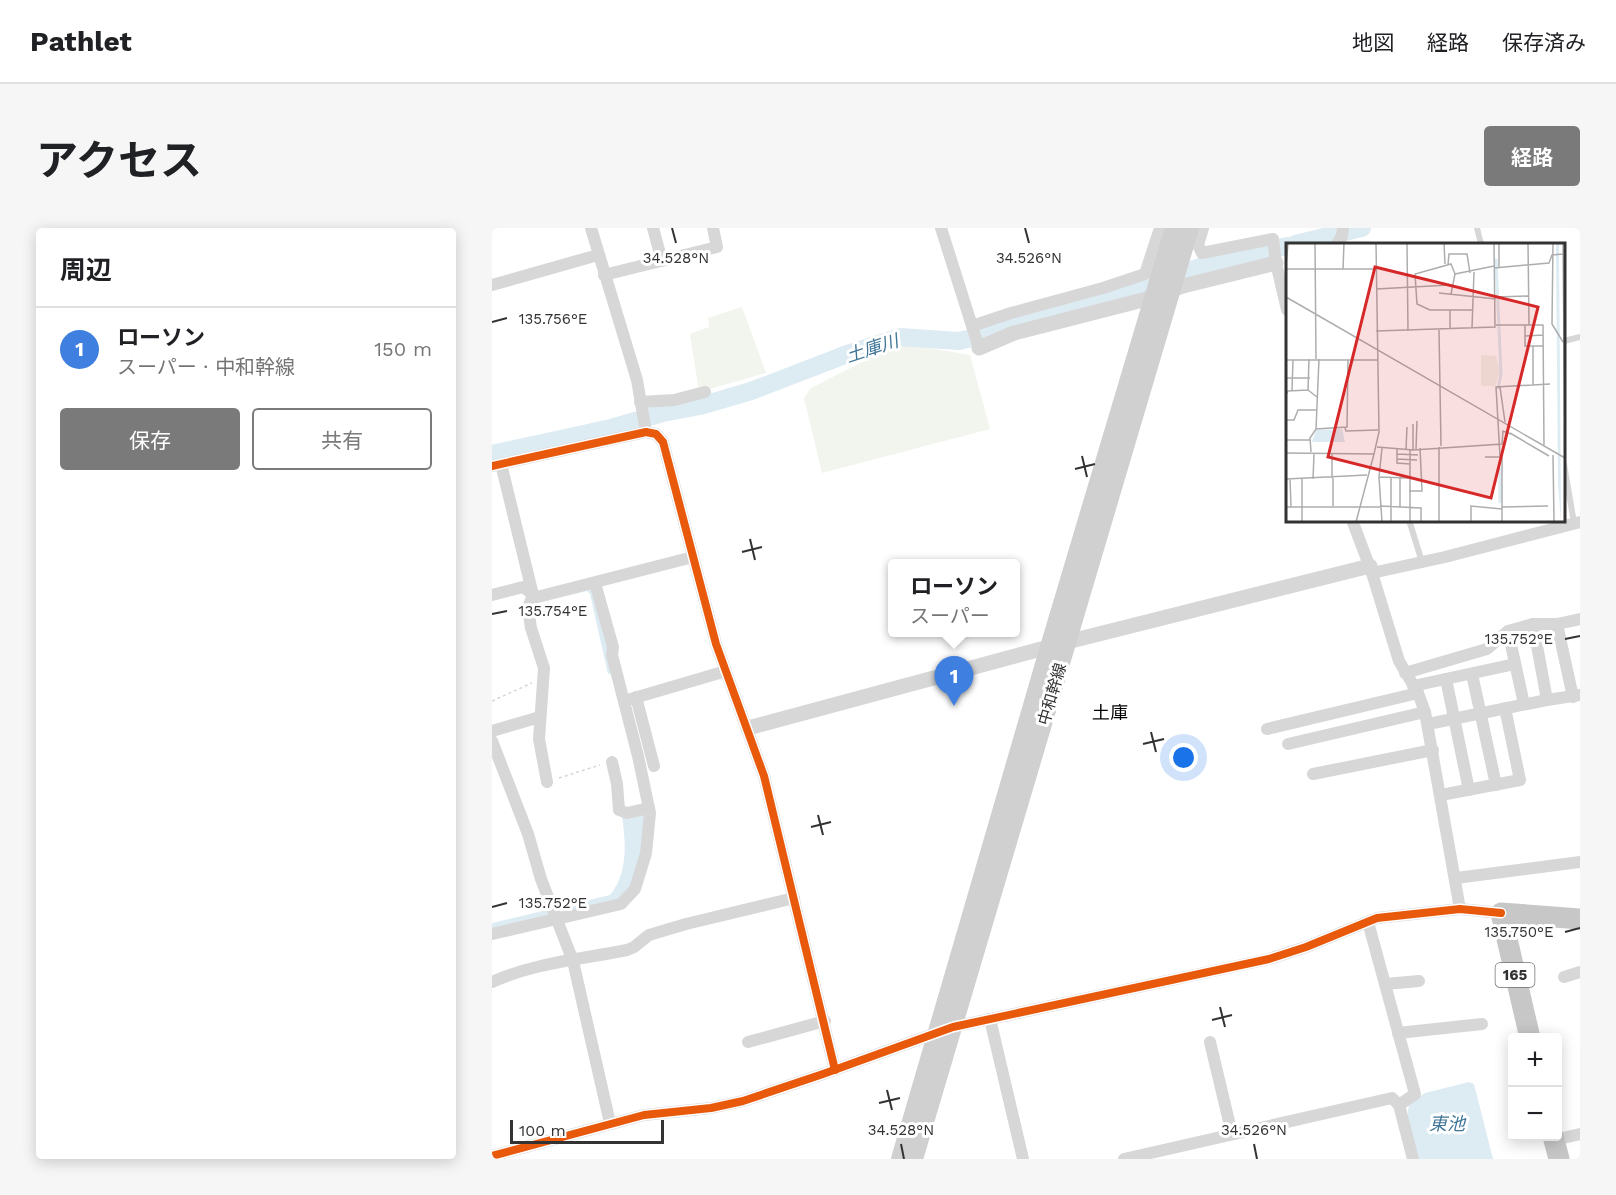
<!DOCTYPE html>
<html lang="ja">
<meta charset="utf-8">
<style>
body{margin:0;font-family:"Work Sans","Noto Sans JP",sans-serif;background:#f6f6f6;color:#202124}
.controls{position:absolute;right:18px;bottom:18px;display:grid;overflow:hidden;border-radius:6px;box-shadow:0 3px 15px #0003}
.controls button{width:54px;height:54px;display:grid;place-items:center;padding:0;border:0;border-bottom:2px solid #e0e0e0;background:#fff;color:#202124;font:30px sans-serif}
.scale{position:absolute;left:18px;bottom:15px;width:154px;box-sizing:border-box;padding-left:6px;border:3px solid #333;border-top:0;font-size:16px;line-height:21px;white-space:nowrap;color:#333;-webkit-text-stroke:4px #fff;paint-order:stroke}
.you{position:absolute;left:692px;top:530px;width:21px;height:21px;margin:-15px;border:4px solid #fff;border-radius:50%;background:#1a73e8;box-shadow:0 0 0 9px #1a73e833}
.badge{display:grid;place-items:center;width:39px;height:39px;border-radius:50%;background:#7a7a7a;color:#fff;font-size:20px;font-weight:700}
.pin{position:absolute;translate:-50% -50px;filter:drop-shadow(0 2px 3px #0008)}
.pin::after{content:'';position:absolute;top:32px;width:21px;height:18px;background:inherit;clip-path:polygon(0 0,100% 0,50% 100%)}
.popup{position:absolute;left:396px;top:331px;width:132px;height:78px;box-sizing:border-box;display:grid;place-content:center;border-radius:6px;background:#fff;filter:drop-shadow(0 2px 4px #0005);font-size:20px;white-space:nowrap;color:#757577}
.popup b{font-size:22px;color:#202124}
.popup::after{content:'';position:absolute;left:50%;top:100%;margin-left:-12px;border:12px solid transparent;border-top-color:#fff}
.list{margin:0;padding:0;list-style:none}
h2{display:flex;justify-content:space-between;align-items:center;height:78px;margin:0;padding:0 24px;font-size:26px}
h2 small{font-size:20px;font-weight:400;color:#757577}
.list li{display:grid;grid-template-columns:39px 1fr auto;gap:18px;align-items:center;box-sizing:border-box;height:84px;padding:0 24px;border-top:2px solid #e0e0e0}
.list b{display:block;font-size:22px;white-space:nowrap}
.list p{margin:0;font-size:20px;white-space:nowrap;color:#757577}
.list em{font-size:20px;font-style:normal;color:#757577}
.actions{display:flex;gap:12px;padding:18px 24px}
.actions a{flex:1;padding:14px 0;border:2px solid #7a7a7a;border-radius:6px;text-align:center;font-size:21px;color:#7a7a7a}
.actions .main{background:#7a7a7a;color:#fff}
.map{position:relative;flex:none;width:1088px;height:931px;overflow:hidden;border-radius:6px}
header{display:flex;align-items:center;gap:36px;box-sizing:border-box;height:84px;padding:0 30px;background:#fff;border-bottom:2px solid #e0e0e0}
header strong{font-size:28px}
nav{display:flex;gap:33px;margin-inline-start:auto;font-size:21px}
.intro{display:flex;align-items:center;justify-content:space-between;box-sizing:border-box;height:144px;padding:0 36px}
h1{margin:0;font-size:42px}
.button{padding:15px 27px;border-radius:6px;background:#7a7a7a;color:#fff;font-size:21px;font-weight:700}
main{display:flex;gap:36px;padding:0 36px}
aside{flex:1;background:#fff;border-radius:6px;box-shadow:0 3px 15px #0003}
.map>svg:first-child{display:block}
.green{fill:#f1f5ed}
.water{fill:#ddebf3}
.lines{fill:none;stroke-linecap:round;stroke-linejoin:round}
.river{stroke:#ddebf3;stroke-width:18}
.path{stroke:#d6d6d6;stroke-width:1.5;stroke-dasharray:3 3;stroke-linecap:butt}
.service{stroke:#d7d7d7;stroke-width:6}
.minor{stroke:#d7d7d7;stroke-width:12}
.tertiary{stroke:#d7d7d7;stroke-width:15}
.secondary{stroke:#d0d0d0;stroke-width:18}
.trunk{stroke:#c7c7c7;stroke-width:21}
.cycleway-casing{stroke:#fff;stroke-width:11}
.cycleway{stroke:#e8590c;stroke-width:8}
.ticks{fill:none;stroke:#333;stroke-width:2}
.labels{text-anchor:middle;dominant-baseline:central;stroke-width:6;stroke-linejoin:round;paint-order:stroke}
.shield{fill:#fff;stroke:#707070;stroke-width:1.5}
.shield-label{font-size:15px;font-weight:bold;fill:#333}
.street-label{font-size:16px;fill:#333;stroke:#fff}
.water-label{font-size:18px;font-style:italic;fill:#3f7597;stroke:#fff}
.neighbourhood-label{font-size:18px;fill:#000;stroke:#fff}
.inset-river{fill:none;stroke:#ddebf3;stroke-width:3}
.inset-road{fill:none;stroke:#adadad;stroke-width:1.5}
.view{fill:#d62828;fill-opacity:0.15;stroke:#d62828;stroke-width:3}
.inset-edge{fill:none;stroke:#333;stroke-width:3}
.ticks-label{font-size:15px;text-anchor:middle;fill:#333;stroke:#fff;stroke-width:6;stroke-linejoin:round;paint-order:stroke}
</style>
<header>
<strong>Pathlet</strong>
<nav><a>地図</a><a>経路</a><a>保存済み</a></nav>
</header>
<div class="intro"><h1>アクセス</h1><a class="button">経路</a></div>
<main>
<aside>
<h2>周辺<small></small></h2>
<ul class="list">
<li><span class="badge" style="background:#3f7fe0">1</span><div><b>ローソン</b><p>スーパー · 中和幹線</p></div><em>150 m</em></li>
</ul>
<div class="actions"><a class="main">保存</a><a>共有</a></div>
</aside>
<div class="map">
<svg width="1088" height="931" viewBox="0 0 1088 931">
<rect width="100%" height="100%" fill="#fff"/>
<g class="green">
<polygon points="250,79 274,145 207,164 198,106 217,99 216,90"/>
<polygon points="421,117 478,127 498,201 330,245 312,170 319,160 400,119"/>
</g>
<g class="water">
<polygon points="100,359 104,365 121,445 116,446 98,366 95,363 46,375 49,372"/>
<path d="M152 586V607L142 656 130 670 0 702V695L118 667C136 645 134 615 130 589Z"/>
<polygon points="977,854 982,856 1001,931 926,931 915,891 917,876 933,865"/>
</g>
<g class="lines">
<g class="river">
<polyline points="803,16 870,0"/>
<polyline points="0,226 119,200 171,185 208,178 259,163 358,125 408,109 467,113 488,108 734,31 795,18"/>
</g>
<g class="path">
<polyline points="0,473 40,455"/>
<polyline points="67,550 108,537"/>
</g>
<g class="service">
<polyline points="985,0 989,16"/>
<polyline points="1072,113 1088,109"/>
<polyline points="1072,236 1082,295"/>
<polyline points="917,292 930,334"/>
</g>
<g class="minor">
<polyline points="99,0 145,152 154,204"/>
<polyline points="161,0 170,33"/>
<polyline points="449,0 487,120"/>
<polyline points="711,0 706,17 710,25 781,11 784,35 795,82"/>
<polyline points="845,16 850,8 851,0"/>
<polyline points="112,47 225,19 221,0"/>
<polyline points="0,57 106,27"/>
<polyline points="480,98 519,85 611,60 653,46 668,0"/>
<polyline points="148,174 182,172 213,164"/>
<polyline points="9,236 41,367 36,380 39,400 52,440 47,511 55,554"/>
<polyline points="0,238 154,204 164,206 171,214 224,416 272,548 343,842"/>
<polyline points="860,292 880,345 907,433 926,465 933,484 968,681"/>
<polyline points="880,345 953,329 1088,294"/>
<polyline points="0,367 31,359 45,369 201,329"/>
<polyline points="1041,396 1055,472"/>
<polyline points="1065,396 1081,469"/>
<polyline points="1016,403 1032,476"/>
<polyline points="913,445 995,421 1016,403 1041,396 1065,396 1088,391"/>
<polyline points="980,446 1004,557"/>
<polyline points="954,451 977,562"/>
<polyline points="921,458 1023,436"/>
<polyline points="144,469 162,538"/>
<polyline points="132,473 234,443"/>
<polyline points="936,496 1055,472 1088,467"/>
<polyline points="775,501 926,465"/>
<polyline points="0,503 48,489"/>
<polyline points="0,513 36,606 49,651 81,733 118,895"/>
<polyline points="796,516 933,484"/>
<polyline points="120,534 125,556 127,582 135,585 157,580"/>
<polyline points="821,546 941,522"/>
<polyline points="949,567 1028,552 1013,480"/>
<polyline points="964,650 1088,634"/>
<polyline points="876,694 923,866 907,877"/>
<polyline points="0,706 129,676 143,661 154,625 158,585 146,528 120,427 121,419 103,355"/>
<polyline points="1072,749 1088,744"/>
<path d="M0 754C42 735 90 731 135 722L142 719 157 707 194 696 302 670"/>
<polyline points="893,756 927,753"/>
<polyline points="498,791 531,931"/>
<polyline points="906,805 990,796"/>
<polyline points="256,814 333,793"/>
<polyline points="718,814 740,906"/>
<polyline points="1062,912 1088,906"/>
<polyline points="0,928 152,887 219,880 251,873 331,846 461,799 777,731 814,719 885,690 968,681 1009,685"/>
<polyline points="632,931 900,870 907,877 921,931"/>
</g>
<g class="tertiary">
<polyline points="487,120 522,105 651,72 691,58 784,35"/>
<polyline points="256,500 575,414 878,338"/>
</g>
<g class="secondary">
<polyline points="408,931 557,419 682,0"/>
<polyline points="422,931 698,0"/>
</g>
<g class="trunk">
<polyline points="1038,810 1009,685 1088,691"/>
<polyline points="1061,908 1067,931"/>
</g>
<defs>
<g id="cycleway">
<polyline points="0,238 154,204 164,206 171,214 224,416 272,548 343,842"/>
<polyline points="0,928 152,887 219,880 251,873 331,846 461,799 777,731 814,719 885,690 968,681 1009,685"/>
</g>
</defs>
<use href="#cycleway" class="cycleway-casing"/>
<use href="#cycleway" class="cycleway"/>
</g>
<path class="ticks" d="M180 0 184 15M533 0 537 15M0 94 15 90M590 228 595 249M583 241 603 236M258 311 263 332M250 324 270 319M0 386 15 383M1073 411 1088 408M659 504 664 524M651 516 672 511M326 587 331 607M319 599 339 594M0 679 15 675M1073 704 1088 700M728 779 733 799M720 792 740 787M395 862 400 882M387 875 408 870M409 916 412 931M762 916 765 931"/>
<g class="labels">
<rect class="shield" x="1003.5" y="735" width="39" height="24" rx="4.5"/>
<g class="shield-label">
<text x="1023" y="747">165</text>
</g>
<g class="street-label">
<text transform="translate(560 466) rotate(-74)">中和幹線</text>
</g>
<g class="water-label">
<text transform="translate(380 120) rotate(-18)">土庫川</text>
<text x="955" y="895">東池</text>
</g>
<g class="neighbourhood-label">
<text x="618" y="484">土庫</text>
</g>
</g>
<g transform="translate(794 15)">
<rect width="279" height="279" fill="#fff"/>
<path d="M195 112 210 113 214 129 209 143H195Z" fill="#f1f5ed"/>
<path d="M270 0H273L275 279 272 240ZM56 186 59 199H26L30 187Z" fill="#ddebf3"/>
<path class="inset-river" d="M210 16 215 131 212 146M214 260V225"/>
<path class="inset-road" d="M29 0 30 116M121 0 122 88M158 0 159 21M213 0V24M242 0 243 82M267 0 266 81 277 99M277 0 279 202M162 21 163 11H181L184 30M0 24 2 0M208 25 263 20 266 12 277 11M0 26H90M57 26 58 0M169 31 208 23M90 46 164 42M153 50 210 56M165 51 169 31 165 21 129 31 131 61 144 67H186M0 54 279 215M210 54 242 53M164 67V86M210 82H257L258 202M239 82V103H257M186 85 188 29M153 87 155 203M90 88 209 84 208 0M239 93 257 92M247 103V142M23 116 22 147 31 154M0 117H92M0 135H24M214 144 219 179M6 147 7 117M0 152 2 148 22 147M0 177H8L12 167H30M59 185 60 188 92 187M30 186 33 116M224 190 263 213M0 197H24M91 204 127 207 216 201 217 188 225 191M153 204V279M111 206V220L124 221M120 206 121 184M130 206 131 178M127 207V181M25 209 24 195 30 186 61 184 62 117M0 210 88 211 70 279M88 211 93 189 90 0M111 211 132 212M267 212 268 279M214 213 210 144 264 141M199 214H216V279M111 216 131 217M93 234 123 235M46 235V211M47 235V263M0 236 81 232M4 236 5 264M16 236V279M27 236 28 211M123 248H136L134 205M0 259V264H94M94 263 135 265V279M114 264V235M216 264 262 263M96 279 93 234 96 205M105 279V235M124 279V207M185 279V263L216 266"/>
<path class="view" d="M89 24 252 64 205 255 42 214Z"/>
<rect width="279" height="279" class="inset-edge"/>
</g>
<g class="ticks-label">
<text x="184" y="35">34.528°N</text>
<text x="537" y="35">34.526°N</text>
<text x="61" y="96">135.756°E</text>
<text x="61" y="388">135.754°E</text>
<text x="1027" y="416">135.752°E</text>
<text x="61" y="680">135.752°E</text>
<text x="1027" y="709">135.750°E</text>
<text x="409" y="907">34.528°N</text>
<text x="762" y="907">34.526°N</text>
</g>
</svg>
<div class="controls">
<button>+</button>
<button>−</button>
</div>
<div class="scale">100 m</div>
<div class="you"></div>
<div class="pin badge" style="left:462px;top:478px;background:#3f7fe0">1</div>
<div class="popup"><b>ローソン</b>スーパー</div>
</div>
</main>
